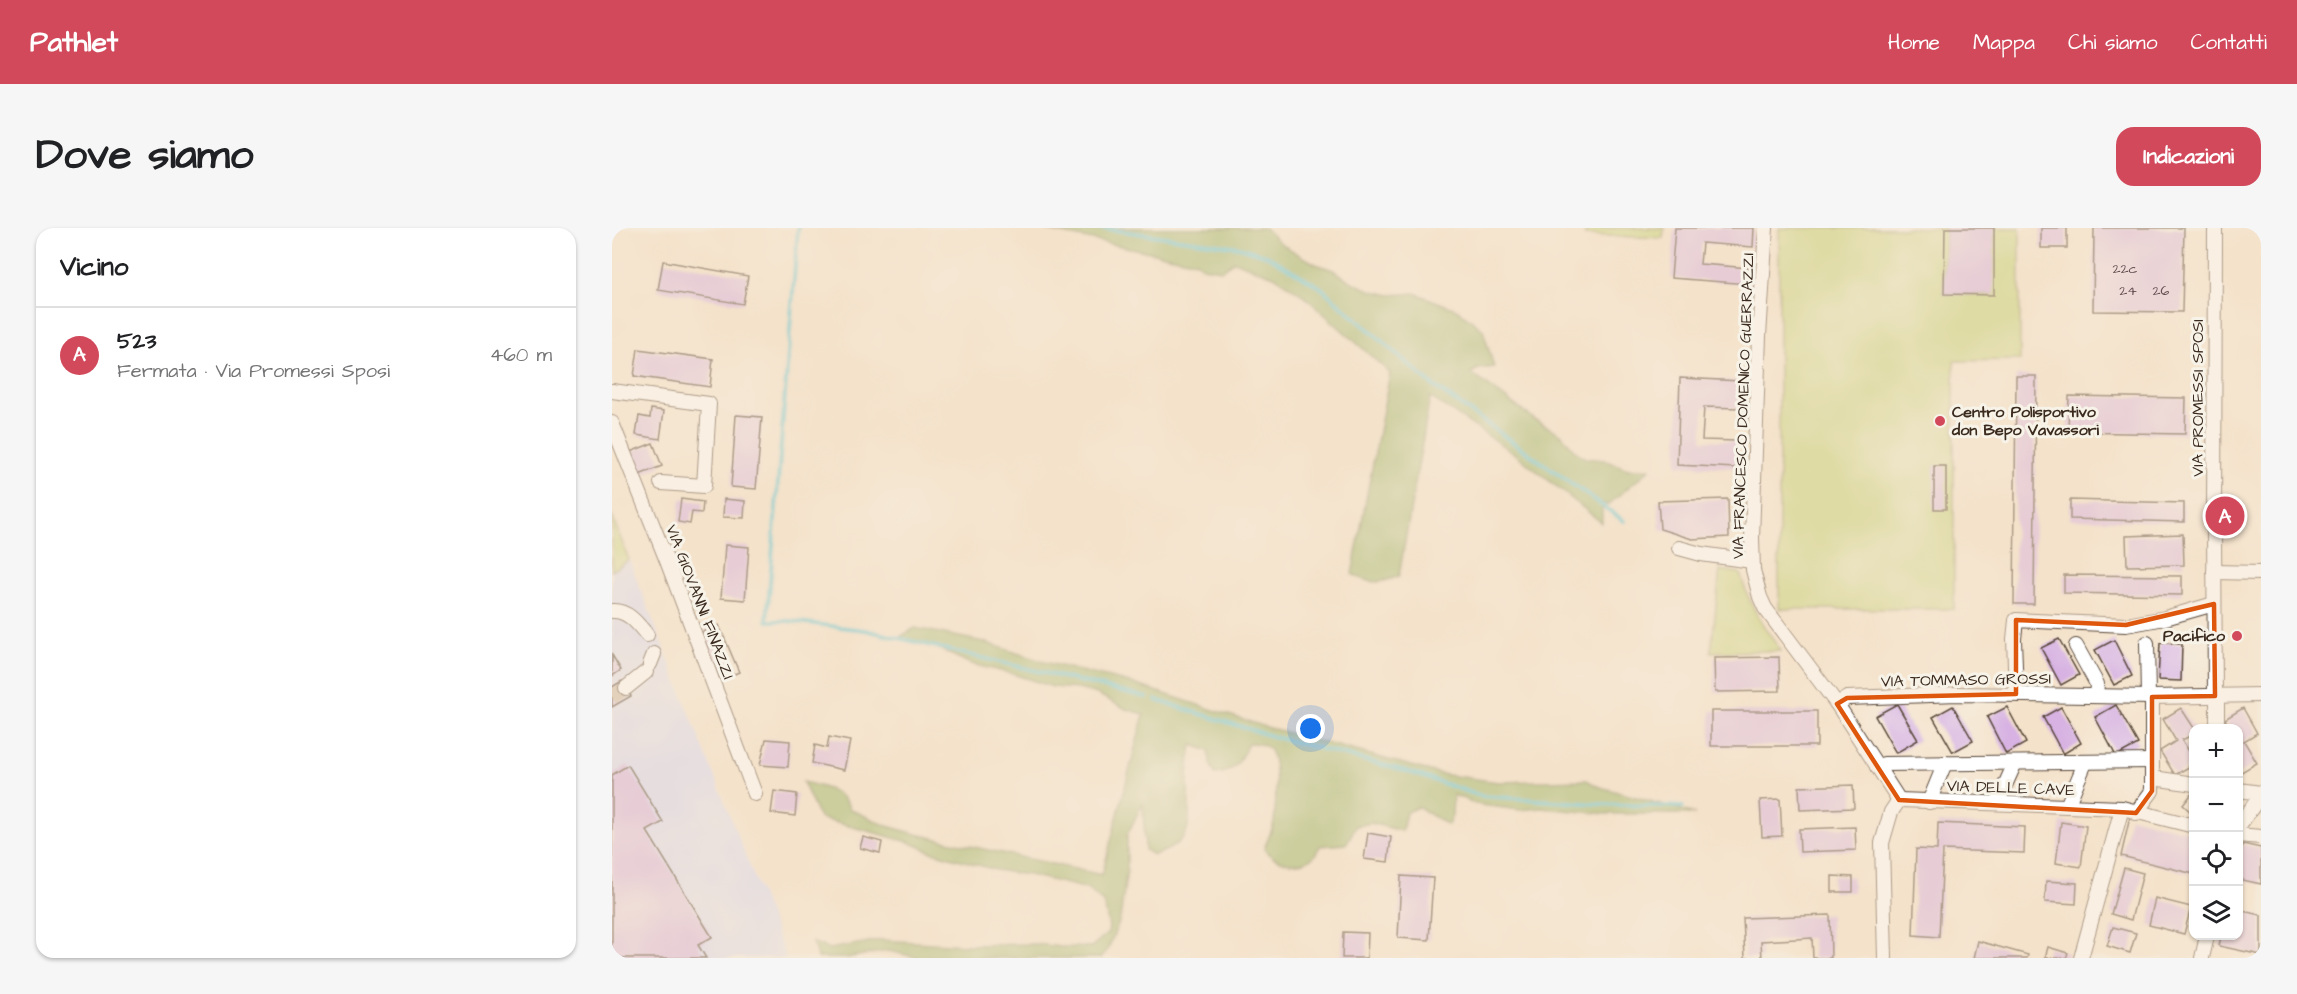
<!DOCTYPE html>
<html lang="it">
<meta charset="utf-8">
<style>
body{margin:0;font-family:"Architects Daughter",sans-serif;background:#f6f6f6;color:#202124}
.controls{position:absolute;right:18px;bottom:18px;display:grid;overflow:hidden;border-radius:12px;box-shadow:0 2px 4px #0004}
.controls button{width:54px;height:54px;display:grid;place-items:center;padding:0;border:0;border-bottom:2px solid #e0e0e0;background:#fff;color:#202124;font:30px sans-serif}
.you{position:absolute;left:699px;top:501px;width:21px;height:21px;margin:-15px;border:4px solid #fff;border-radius:50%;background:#1a73e8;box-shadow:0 0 0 9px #1a73e833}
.badge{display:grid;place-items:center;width:39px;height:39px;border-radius:50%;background:#d1495b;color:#fff;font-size:20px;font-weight:700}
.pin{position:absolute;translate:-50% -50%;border:3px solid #fff;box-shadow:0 2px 6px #0006}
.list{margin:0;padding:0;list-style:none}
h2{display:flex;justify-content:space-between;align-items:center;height:78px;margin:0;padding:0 24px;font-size:26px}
h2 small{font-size:20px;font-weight:400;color:#757577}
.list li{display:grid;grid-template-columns:39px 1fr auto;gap:18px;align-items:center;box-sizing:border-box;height:96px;padding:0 24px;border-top:2px solid #e0e0e0}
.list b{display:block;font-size:22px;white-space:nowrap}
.list p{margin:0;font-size:20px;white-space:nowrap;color:#757577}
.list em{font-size:20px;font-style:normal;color:#757577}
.icon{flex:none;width:33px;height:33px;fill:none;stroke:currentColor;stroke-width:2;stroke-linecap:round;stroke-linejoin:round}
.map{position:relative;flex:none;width:1649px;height:730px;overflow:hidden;border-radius:18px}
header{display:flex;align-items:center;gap:36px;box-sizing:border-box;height:84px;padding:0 30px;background:#d1495b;color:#fff}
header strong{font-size:28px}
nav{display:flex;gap:33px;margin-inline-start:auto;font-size:21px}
.intro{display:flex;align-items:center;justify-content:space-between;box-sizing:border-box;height:144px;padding:0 36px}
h1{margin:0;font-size:42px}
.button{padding:15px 27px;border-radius:18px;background:#d1495b;color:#fff;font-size:21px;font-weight:700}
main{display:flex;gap:36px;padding:0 36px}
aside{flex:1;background:#fff;border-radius:18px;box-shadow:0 2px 4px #0004}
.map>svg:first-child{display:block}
.built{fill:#d4d8f9}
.green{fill:#c4d376;stroke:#807e4a;stroke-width:1.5}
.forest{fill:#9bb567;stroke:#6b7042;stroke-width:1.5}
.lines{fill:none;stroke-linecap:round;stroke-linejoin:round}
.stream{stroke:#59c4d2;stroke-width:4}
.building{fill:#d7b2e3}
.minor-tunnel{stroke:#cfbda8;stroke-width:14;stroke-dasharray:14 7;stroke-linecap:butt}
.minor-casing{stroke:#574638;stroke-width:16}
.minor{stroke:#fff;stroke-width:14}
.marked{fill:none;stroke:#df570d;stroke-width:4.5;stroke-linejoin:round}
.poi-dot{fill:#d1495b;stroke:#f7f3e8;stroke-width:2}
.labels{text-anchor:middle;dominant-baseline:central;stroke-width:6;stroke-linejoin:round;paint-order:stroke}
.number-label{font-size:14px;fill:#624c4f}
.street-label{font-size:16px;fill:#3b2a1e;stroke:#f7f3e8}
.poi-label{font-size:16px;font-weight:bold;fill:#3b2a1e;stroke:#f7f3e8;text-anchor:start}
</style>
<header>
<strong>Pathlet</strong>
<nav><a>Home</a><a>Mappa</a><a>Chi siamo</a><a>Contatti</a></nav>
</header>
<div class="intro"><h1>Dove siamo</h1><a class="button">Indicazioni</a></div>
<main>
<aside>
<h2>Vicino<small></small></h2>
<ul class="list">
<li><span class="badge">A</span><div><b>523</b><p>Fermata · Via Promessi Sposi</p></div><em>460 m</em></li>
</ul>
</aside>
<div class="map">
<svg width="1649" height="730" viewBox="0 0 1649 730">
<rect width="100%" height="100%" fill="#f7f3e8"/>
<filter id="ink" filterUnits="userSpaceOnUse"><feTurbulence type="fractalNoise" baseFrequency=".0167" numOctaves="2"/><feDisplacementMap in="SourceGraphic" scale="12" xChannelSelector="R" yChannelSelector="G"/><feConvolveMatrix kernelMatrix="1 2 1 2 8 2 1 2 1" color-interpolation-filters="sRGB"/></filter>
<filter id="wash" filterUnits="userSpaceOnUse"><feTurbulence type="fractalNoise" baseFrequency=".008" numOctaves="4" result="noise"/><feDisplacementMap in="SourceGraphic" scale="24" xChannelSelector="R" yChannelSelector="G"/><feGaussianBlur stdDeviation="1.35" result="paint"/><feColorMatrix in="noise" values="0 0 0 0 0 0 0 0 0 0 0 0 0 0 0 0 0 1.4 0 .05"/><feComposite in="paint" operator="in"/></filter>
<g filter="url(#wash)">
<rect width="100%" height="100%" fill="#f4e2ca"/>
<polygon class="built" points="17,332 174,730 0,730 0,343"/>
<g class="green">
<polygon points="974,0 1052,0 1051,10 973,7"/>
<polygon points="1167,0 1333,0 1332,66 1381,67 1382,0 1408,0 1408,132 1342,133 1342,381 1167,381"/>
<polygon points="0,288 17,332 0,343"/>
<path d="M1108 342 1128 345C1137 377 1150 397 1169 423L1099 424Z"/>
</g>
<g class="forest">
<path d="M423 0H653L668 15 686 26 704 36 721 42 740 54 760 63 779 67 803 65 846 82 871 102 882 139 866 141 859 145 922 191 949 206 962 222 973 230 992 232 1016 241H1038L996 277 990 275V295L906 228 818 169 787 348C768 356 758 356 740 346L778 145 692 68 662 48 622 33 610 42 590 39 585 34Z"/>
<path d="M303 400 372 414 432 434 522 456 651 498 829 546 886 554 975 552 985 558 1083 586H994L930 580 908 582 868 577 841 567 840 588 836 597 806 579 794 584 790 603 759 595 744 598 734 616 708 618C706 622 703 628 700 630 685 641 661 633 652 621 655 612 660 603 662 594 664 579 667 528 655 519 649 515 642 515 636 515 629 532 623 545 603 546L598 535 597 523 580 517C578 529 575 545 576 558 578 594 583 615 541 627L533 622 531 575 515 607V641L508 691 496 721 489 730H308L276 723 233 730H206L200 714 217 721 269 712 353 717 424 716 449 719H479L496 705 497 699 492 675 476 661 417 647 384 642 320 624 297 614 207 590 191 554C209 558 230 562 238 581L275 598 304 606 490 647 532 486 514 481 485 466 466 461 441 459 401 446 359 436 319 417 286 410Z"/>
</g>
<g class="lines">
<g class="stream">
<polyline points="186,0 155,393 177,393 253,402 534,469"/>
<polyline points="487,0 627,19 656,28 708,59 819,156 1012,293"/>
<polyline points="544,472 659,508 794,543 869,568 985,576 1071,579"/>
</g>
</g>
<g id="blocks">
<g class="building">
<polygon points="1063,0 1142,0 1141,19 1090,15 1088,36 1138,40 1137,56 1059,50"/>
<polygon points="1333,0 1382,0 1382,67 1332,66"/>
<rect x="1429" y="0" width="26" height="20"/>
<polygon points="1482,0 1572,0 1570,84 1481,83"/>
<polygon points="51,33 136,48 131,76 46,62"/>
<polygon points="26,121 101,131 98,159 22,148"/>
<polygon points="1404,148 1424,148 1422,376 1402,376"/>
<polygon points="1068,150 1129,153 1128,180 1092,179 1090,212 1125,213 1124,240 1065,237"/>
<polygon points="1457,168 1574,170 1573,206 1456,204"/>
<polygon points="39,181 52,183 48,211 24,207 27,188 38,190"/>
<polygon points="124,187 150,189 144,261 119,259"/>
<polygon points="41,215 50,238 27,247 18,224"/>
<rect x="1322" y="238" width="12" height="43"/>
<polygon points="69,271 91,274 90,285 80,284 78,296 66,294"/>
<polygon points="112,271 133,273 132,290 111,289"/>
<polygon points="1116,271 1117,309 1080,311 1048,301 1046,273"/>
<polygon points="1458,272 1572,275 1572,294 1458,291"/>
<polygon points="1571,306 1572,337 1515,338 1514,308"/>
<polygon points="113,317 137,319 133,372 109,370"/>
<polygon points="1452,347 1570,348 1570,367 1452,365"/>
<polygon points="107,397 127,444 108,452 88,405"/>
<polygon points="1447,411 1467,447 1449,457 1429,420"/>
<polygon points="1502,412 1520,448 1502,457 1483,422"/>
<polygon points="1548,415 1570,416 1569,453 1546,452"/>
<polygon points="0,427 9,442 0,448"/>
<polygon points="1167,429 1168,463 1103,464 1102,430"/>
<polygon points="10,453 19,468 0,479 0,459"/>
<polygon points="1285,476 1306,512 1284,525 1263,488"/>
<polygon points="1504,477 1526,516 1504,528 1483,489"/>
<polygon points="1341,478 1361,513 1341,524 1321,489"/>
<polygon points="1395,479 1414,515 1394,526 1375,489"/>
<polygon points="1449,479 1469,515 1451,526 1431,489"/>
<polygon points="1569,480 1582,500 1582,506 1570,512 1582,531 1582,536 1563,547 1548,523 1564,513 1551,491"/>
<polygon points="1631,480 1645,505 1632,513 1645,535 1626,546 1626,500 1618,500 1613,491"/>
<rect x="1099" y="483" width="106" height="35"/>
<polygon points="217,509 238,513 232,542 200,535 203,517 215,520"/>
<polygon points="154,511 178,513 176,539 148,537"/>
<polygon points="16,537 51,594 35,603 100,709 86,717 94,730 0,730 0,547"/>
<polygon points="1241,557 1242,580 1188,582 1187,559"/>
<polygon points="162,563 185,566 183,588 159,585"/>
<polygon points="1582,563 1582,583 1580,585 1571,577"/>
<polygon points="1168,571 1170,608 1150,609 1148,572"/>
<polygon points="1518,589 1582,605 1582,646 1509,628"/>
<polygon points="1449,594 1474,598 1469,639 1444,635"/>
<polygon points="1326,595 1413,599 1412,625 1331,622 1327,709 1301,707 1304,621 1325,622"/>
<polygon points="1243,599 1244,622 1188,624 1187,601"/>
<polygon points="756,605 779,609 776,634 752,631"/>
<polygon points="251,609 270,614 268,625 248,620"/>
<polygon points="1631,616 1649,620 1649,656 1626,651 1626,636"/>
<polygon points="1512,640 1531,645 1519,692 1499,686"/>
<polygon points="789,648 821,650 817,712 786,710"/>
<polygon points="1220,648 1241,649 1241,664 1220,664"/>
<polygon points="1434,653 1465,655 1464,676 1433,674"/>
<polygon points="1543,670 1579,679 1572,706 1537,697"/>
<polygon points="1626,682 1649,687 1649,727 1607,718 1609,708 1626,708"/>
<polygon points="1218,687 1219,730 1201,730 1200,710 1149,713 1150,730 1133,730 1131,690"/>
<polygon points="1501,699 1524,705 1518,725 1495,718"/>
<polygon points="731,704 756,705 755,730 730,730"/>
<polygon points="1366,713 1416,727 1415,730 1362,730"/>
<polygon points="1436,719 1456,725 1454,730 1433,730"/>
</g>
</g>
</g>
<g filter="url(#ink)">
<use href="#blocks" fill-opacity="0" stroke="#574638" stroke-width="1.5"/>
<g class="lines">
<polyline class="minor-tunnel" points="0,469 14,460"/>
<defs>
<g id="minor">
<polyline points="1154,0 1147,108 1140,310 1141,342 1148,369 1153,380 1225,476 1287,572"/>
<polyline points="1603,0 1602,299 1603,468"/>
<polyline points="0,163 97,176 92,258 49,255"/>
<polyline points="0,195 55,333 143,566"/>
<polyline points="1067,320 1089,326 1140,333"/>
<polyline points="1602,344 1649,345"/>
<path d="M0 383C16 382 26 396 35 407"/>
<polyline points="1535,415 1536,469"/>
<polyline points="1464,418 1485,456 1484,468"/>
<polyline points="38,436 42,426"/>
<polyline points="14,460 34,444"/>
<polyline points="1404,466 1402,411 1404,392 1514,397 1553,390 1602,376"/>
<polyline points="1605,468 1605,500"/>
<polyline points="1225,476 1235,470 1346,466 1540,469 1649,467"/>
<polyline points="1265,539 1272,536 1540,533"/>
<polyline points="1541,550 1582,556"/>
<polyline points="1626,562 1649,565"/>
<polyline points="1287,572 1510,580 1582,598"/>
<polyline points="1317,574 1333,535"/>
<polyline points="1385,575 1403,535"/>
<polyline points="1455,578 1473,535"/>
<polyline points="1524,585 1540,563 1540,469"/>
<polyline points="1626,599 1649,567"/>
<polyline points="1626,607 1649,609"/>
<polyline points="1273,730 1270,615 1279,584 1287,572"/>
<polyline points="1469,730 1510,580"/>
<polyline points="1590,730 1595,708"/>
</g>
</defs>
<use href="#minor" class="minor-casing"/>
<use href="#minor" class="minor"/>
</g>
</g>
<path d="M0 0H1649V730H0ZM1602 376 1603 468 1540 469V563L1524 585 1287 572 1225 476 1235 470 1404 466V392L1514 397Z" fill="#f4e2ca" fill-opacity=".55" fill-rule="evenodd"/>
<path class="marked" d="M1602 376 1603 468 1540 469V563L1524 585 1287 572 1225 476 1235 470 1404 466V392L1514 397Z"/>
<g class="poi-dot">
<circle cx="1328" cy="193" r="6"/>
<circle cx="1625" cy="408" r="6"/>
</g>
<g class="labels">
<g class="number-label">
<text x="1513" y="41">22c</text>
<text x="1516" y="63">24</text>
<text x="1549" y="63">26</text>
</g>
<g class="street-label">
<text transform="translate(1586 170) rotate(-90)">VIA PROMESSI SPOSI</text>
<text transform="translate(1131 178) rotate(-88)">VIA FRANCESCO DOMENICO GUERRAZZI</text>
<text transform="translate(88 374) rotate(69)">VIA GIOVANNI FINAZZI</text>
<text transform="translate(1354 452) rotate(-1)">VIA TOMMASO GROSSI</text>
<text transform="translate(1399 560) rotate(2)">VIA DELLE CAVE</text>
</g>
<g class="poi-label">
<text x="1340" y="184">Centro Polisportivo<tspan x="1340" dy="18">don Bepo Vavassori</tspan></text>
<text x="1613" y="408" text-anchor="end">Pacifico</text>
</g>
</g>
</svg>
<div class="controls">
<button>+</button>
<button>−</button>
<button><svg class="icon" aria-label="locate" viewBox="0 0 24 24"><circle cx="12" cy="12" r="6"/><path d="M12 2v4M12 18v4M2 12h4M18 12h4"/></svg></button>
<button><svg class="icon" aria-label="layers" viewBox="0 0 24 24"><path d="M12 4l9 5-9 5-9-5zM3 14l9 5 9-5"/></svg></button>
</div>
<div class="you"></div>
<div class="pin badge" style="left:1613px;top:288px">A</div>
</div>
</main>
